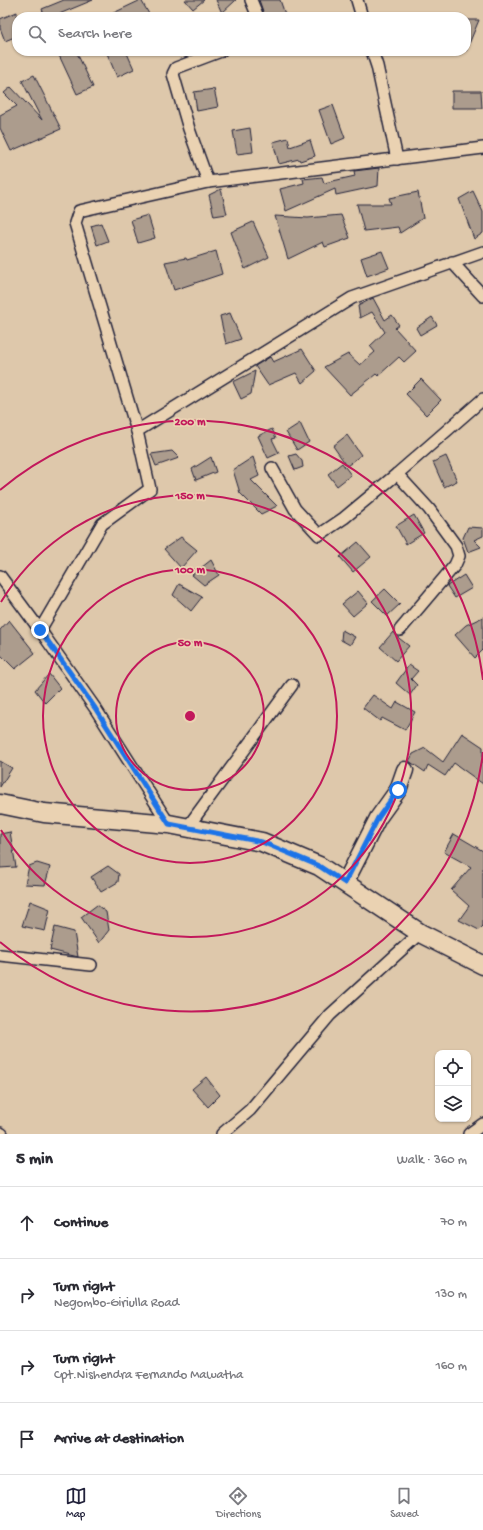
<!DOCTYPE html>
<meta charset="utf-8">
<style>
body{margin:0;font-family:"Gochi Hand",sans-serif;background:#f7f7f7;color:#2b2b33}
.controls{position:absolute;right:12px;bottom:12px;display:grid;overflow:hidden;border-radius:8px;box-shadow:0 1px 3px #0004}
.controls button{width:36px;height:36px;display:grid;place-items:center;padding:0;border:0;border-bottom:1px solid #e1e1e2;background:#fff;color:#2b2b33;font:20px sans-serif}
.stop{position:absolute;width:12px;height:12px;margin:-9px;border:3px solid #1a73e8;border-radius:50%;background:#fff}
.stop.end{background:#1a73e8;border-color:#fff;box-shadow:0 1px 4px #0008}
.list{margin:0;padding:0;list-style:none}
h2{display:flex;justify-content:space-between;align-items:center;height:52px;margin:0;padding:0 16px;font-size:17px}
h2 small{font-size:13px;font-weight:400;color:#7c7c81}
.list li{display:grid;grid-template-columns:26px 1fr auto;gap:12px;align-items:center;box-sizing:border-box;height:72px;padding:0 16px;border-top:1px solid #e1e1e2}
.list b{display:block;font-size:15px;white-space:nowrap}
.list p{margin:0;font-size:13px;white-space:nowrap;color:#7c7c81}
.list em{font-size:13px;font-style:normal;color:#7c7c81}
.icon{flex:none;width:22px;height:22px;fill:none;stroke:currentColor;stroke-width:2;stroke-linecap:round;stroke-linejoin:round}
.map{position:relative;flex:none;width:483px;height:1134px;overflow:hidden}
.search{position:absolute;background:#fff;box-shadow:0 1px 3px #0004;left:12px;right:12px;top:12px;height:44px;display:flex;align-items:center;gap:10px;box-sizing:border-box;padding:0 14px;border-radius:16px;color:#7c7c81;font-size:15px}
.sheet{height:340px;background:#fff}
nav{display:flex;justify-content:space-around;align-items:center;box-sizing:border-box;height:56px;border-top:1px solid #e1e1e2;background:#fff;font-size:11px;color:#7c7c81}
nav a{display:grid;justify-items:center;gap:2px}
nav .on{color:#22223b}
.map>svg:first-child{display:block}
.building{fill:#ac9c8d;stroke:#22223b}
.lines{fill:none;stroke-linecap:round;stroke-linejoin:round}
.street-casing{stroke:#22223b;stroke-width:14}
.secondary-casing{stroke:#22223b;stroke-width:19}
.primary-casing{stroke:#22223b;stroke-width:21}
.street{stroke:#ead2b2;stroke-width:11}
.secondary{stroke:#ead2b2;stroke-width:16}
.primary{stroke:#ead2b2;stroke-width:18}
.route{stroke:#1a73e8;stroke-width:5}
.ring{fill:none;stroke:#c2185b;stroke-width:2}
.centre{fill:#c2185b;stroke:#ead2b2;stroke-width:2}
.ring-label{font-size:12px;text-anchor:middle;font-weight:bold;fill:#c2185b;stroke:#ead2b2;stroke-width:3.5;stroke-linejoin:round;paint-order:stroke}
</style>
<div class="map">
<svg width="483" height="1134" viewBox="0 0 483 1134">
<rect width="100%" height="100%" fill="#dec8ab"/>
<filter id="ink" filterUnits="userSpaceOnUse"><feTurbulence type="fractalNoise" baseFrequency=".025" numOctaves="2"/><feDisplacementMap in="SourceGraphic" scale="8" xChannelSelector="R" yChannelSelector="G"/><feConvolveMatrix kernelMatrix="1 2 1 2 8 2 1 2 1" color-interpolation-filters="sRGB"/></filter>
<g filter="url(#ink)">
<g class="building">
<polygon points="64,0 93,0 52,17 45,17 42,9"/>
<polygon points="141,0 149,14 143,17 105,17"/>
<polygon points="185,0 204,0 193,9"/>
<polygon points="216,0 236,0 222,13"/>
<polygon points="259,0 280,0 286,17 265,17"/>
<polygon points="17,12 17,36 5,41 0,28 0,19"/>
<polygon points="466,20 479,20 466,51"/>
<polygon points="57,51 76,51 93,87 77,94"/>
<polygon points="106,51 126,51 134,69 117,77"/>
<polygon points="34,75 61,129 11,151 0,128 0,115 17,106 4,93 11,87 42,120 22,81"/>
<polygon points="214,89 218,107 197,111 194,92"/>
<polygon points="452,91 481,91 482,108 452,108"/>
<polygon points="333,105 345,138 331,144 319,110"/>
<polygon points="250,128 253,152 237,154 233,131"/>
<polygon points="288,138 290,147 310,140 315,156 300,161 299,159 279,164 273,142"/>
<polygon points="379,168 378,186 336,195 335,189 286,211 280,189 304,183 303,179 322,177 324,183 355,176 354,171"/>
<polygon points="221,189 227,214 214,216 209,195"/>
<polygon points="473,191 483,212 483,233 474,239 459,199"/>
<polygon points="418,192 423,218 400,233 398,227 364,231 357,204 391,204 389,198"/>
<polygon points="148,215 155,238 138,243 131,220"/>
<polygon points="341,215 350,238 325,247 323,242 288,259 275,216 308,218"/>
<polygon points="253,222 269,257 245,269 231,232"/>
<polygon points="101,223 108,241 97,245 91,226"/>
<polygon points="216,251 222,274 174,290 165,262 186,258 187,260"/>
<polygon points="382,251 389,268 367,276 361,258"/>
<polygon points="373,298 385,320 392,315 399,325 395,328 416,351 404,362 399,357 378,376 376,374 350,395 324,367 348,354 360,365 375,352 370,346 385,332 372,312 360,318 358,306"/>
<polygon points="230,313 241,339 226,344 220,316"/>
<polygon points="432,317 437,325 420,335 416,328"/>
<polygon points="302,349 316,371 302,383 296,373 268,385 255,366 270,357 273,362"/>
<polygon points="255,371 251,394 241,399 233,382"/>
<polygon points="421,379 441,400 426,415 406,394"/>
<polygon points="300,423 309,442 297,450 286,432"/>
<polygon points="272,429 276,438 272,439 279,453 268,458 258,436"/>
<polygon points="347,435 361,455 347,466 333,446"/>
<polygon points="172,451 179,458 156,466 151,454"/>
<polygon points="296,454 302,461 303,467 295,470 289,456"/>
<polygon points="446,456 457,481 444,487 433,462"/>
<polygon points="211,457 216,472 196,480 192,469"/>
<polygon points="253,457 259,476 251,480 277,506 261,514 240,493 233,470"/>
<polygon points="342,463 351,475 337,486 328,474"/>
<polygon points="414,515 424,533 406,544 396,526"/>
<polygon points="468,527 483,528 483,536 474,540 481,547 468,552 463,538"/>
<polygon points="181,537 197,550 181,568 164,549"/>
<polygon points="358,542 371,557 353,572 340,557"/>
<polygon points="211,560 219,575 204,585 192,575"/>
<polygon points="464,575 472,588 455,598 447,586"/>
<polygon points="179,584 202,597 191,611 173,595"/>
<polygon points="385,589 400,604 387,616 372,601"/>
<polygon points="358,591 368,603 353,616 342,604"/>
<polygon points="483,617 483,650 475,658 455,635 466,625"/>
<polygon points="9,620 35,653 15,669 0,654 0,630"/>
<polygon points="342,630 355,637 350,645 341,640"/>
<polygon points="393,632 395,635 409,646 396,661 380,647"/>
<polygon points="409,665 418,671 411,679 417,685 410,695 396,683"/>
<polygon points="49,674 60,688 45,703 35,690"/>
<polygon points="373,695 393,709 397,702 415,712 405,730 382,718 380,721 363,708"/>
<polygon points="462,733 483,747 483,784 454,763 445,776 428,765 425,772 409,761 413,754 425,748 443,762"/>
<polygon points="0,761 12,768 0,787"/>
<polygon points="10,832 16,867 0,868 0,834"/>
<polygon points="454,834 483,851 483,926 479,930 459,920 469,906 451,890 471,867 444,852"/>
<polygon points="37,863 50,867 45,885 25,884 29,866"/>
<polygon points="108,866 119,874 118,882 101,892 91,877"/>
<polygon points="30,901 50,909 45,931 22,926"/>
<polygon points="97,905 106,912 109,930 99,943 81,917"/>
<polygon points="55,927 74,932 78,957 50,950"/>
<polygon points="206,1077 220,1095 208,1107 192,1089"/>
</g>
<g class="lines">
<defs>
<g id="street">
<polyline points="251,0 258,17"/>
<polyline points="357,0 362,17"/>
<polyline points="372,51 377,66 397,159"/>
<polyline points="208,182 189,129 173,74 176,68 221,51"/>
<polyline points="452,262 483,296"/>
<polyline points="137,431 352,298 483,252"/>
<polyline points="272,468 295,509 319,535 344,518 397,474"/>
<polyline points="0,576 40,630 95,708 169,824"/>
<polyline points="40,630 102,524 150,489 137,431 75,223 79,211 208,182 483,148"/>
<polyline points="400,630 455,565 459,556 456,546 429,509 397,474 483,399"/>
<polyline points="187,828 292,685"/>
<polyline points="0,955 91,965"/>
<polyline points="0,1133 2,1134"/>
<polyline points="222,1134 250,1110 330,1015 420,933"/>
<polyline points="469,1134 483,1124"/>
</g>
<polyline id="secondary" points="345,883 378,818 398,790 405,770"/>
<polyline id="primary" points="0,804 44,813 169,824 262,842 319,866 420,933 483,965"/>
</defs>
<use href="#street" class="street-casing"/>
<use href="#secondary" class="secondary-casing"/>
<use href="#primary" class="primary-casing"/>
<use href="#street" class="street"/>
<use href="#secondary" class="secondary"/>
<use href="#primary" class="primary"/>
</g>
</g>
<g class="lines" filter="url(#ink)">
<polyline class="route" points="40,630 95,708 169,824 262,842 319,866 345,883 378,818 398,790"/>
</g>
<g class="ring">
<circle cx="190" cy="716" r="74"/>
<circle cx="190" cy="716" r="147"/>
<path d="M1 602A221 221 0 1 1 1 830"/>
<path d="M483 752A295 295 0 0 1 0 942M0 490A295 295 0 0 1 483 680"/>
</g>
<circle cx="190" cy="716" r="6" class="centre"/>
<g class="ring-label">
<text x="190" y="425">200 m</text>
<text x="190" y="499">150 m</text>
<text x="190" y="573">100 m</text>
<text x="190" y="646">50 m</text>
</g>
</svg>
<div class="controls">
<button><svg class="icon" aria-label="locate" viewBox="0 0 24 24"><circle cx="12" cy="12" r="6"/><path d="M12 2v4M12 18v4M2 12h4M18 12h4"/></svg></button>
<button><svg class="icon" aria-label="layers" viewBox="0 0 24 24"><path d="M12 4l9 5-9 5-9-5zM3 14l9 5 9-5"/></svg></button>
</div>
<div class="stop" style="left:398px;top:790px"></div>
<div class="stop end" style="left:40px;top:630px"></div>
<div class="search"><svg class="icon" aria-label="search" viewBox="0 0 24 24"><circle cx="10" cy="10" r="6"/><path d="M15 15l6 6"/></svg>Search here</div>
</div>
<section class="sheet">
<h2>5 min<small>Walk · 360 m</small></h2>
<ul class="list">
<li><svg class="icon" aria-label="ahead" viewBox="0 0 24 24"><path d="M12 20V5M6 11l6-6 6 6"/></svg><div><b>Continue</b></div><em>70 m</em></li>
<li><svg class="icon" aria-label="right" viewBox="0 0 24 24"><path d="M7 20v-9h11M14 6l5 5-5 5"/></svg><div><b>Turn right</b><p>Negombo-Giriulla Road</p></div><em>130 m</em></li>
<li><svg class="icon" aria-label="right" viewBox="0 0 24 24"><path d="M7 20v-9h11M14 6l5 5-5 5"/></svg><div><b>Turn right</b><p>Cpt.Nishendra Fernando Mawatha</p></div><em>160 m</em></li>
<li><svg class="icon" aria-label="arrive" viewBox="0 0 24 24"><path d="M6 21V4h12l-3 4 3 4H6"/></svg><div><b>Arrive at destination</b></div></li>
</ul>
</section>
<nav>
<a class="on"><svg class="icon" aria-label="map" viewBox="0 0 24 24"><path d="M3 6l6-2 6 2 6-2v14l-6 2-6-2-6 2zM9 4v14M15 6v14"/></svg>Map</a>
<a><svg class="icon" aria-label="directions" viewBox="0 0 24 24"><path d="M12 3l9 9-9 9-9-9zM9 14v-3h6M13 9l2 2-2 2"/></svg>Directions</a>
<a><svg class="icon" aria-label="saved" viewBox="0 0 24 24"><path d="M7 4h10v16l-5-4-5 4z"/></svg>Saved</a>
</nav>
